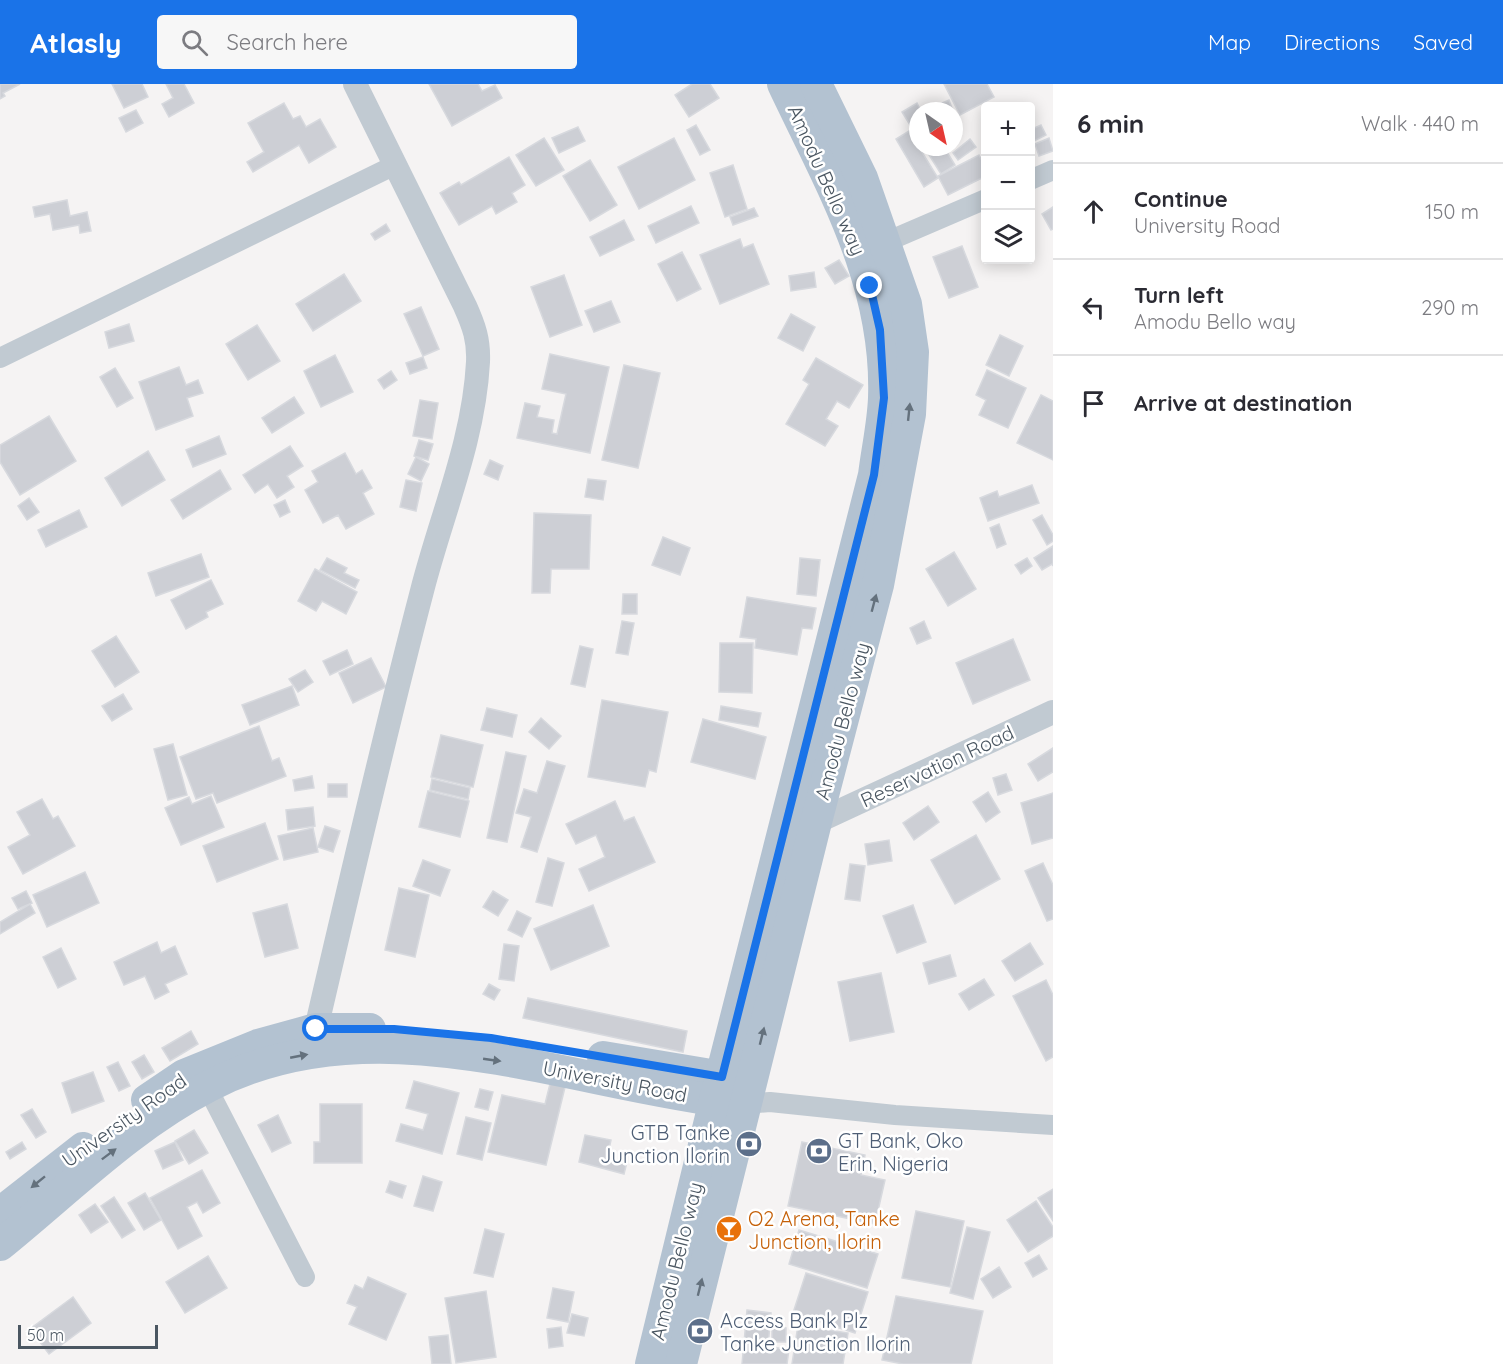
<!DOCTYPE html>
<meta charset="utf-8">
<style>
body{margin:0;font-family:Quicksand,sans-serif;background:#f7f7f7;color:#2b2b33}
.controls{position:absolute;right:18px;top:18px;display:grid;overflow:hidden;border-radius:6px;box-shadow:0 3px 15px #0003}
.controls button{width:54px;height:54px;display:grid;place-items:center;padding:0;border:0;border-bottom:2px solid #e1e1e2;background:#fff;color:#2b2b33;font:30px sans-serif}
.compass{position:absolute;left:909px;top:18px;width:54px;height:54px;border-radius:50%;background:#fff;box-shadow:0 3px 15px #0003;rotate:146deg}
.scale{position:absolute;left:18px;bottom:15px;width:140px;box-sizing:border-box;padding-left:6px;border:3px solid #4a5661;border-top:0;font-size:16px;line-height:21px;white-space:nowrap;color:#4a5661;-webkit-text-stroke:4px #fff;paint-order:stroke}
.stop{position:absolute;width:18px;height:18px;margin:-14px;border:4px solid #1a73e8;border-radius:50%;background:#fff}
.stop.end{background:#1a73e8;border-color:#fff;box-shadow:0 2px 6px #0008}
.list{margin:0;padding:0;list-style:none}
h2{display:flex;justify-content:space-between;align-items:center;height:78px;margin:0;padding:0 24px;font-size:26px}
h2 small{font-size:20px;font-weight:400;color:#7c7c81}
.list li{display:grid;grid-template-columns:39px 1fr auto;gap:18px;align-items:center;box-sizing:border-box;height:96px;padding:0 24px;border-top:2px solid #e1e1e2}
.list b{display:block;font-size:22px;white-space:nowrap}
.list p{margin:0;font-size:20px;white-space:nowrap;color:#7c7c81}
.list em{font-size:20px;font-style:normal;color:#7c7c81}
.icon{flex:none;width:33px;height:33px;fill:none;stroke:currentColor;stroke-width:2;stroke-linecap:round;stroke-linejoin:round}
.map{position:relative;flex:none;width:1053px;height:1280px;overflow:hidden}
header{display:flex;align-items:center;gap:36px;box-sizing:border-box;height:84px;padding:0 30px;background:#1a73e8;color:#fff}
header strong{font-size:28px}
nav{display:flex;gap:33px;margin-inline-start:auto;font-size:21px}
.search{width:420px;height:54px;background:#f7f7f7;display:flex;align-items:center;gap:15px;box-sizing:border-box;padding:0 21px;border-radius:6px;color:#7c7c81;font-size:22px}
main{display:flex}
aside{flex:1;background:#fff}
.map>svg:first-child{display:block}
.building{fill:#cdcfd5;stroke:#d7d9de;stroke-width:1.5}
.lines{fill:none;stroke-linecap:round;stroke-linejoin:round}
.minor{stroke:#c1cad2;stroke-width:20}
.tertiary{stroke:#c1cad2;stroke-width:24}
.primary{stroke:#b3c2d1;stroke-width:32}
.oneway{fill:#64717d}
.route{stroke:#1a73e8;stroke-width:8}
.labels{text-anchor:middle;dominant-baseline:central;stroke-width:5;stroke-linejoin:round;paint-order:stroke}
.street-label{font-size:20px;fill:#4a5661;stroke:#fff}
.service-label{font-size:20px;fill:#4e5e75;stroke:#fff;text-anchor:start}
.food-label{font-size:20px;fill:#c56008;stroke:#fff;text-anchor:start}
</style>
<header>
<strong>Atlasly</strong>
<div class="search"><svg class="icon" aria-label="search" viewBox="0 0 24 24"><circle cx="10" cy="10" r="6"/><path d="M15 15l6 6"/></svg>Search here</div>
<nav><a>Map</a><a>Directions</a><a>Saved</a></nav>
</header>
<main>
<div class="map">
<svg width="1053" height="1280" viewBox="0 0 1053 1280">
<rect width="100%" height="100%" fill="#f5f3f3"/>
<g class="building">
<polygon points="0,0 20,0 3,9 5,12 0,15"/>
<polygon points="112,0 142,0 148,13 124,24"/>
<polygon points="166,0 184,0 194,19 169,33 162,20 173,14"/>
<polygon points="429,0 478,0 482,7 495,1 502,14 452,42"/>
<polygon points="692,0 710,0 719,14 689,33 675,11"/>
<polygon points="944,0 987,0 994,13 960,31"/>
<polygon points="949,16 953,27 943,27 940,20"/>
<polygon points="284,19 293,35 300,32 306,43 320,35 336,63 309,79 299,61 253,88 247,78 264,68 248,39"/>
<polygon points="917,19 921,27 918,27 918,54 902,28"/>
<polygon points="136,26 143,39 126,48 119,34"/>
<polygon points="696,41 710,66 700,71 687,46"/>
<polygon points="1041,41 1046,51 1030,59 1030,46"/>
<polygon points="578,43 585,57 559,69 552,54"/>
<polygon points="909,47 938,94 924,103 896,55"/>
<polygon points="544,54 564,86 536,102 516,71"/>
<polygon points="674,54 695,96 639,125 618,83"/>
<polygon points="1049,54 1053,67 1039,72 1035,60"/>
<polygon points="970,55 976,63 958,76 953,69"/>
<polygon points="924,63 944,63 955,81 941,90"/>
<polygon points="979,71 986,85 986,92 948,111 938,92"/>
<polygon points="509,73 525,101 512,109 517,118 496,130 492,122 459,141 440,109 459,98 461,101"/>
<polygon points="590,76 617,121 590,137 563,92"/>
<polygon points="733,81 747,125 725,133 710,89"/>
<polygon points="67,116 70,132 87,128 91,147 80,149 79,141 53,146 50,130 35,133 33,123"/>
<polygon points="691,122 699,139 656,159 648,142"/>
<polygon points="1053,123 1053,145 1051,146 1042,130"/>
<polygon points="754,124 758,132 733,141 730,133"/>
<polygon points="624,136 634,156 600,172 590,153"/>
<polygon points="386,140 390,147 375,156 371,150"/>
<polygon points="740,155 743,164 753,160 769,200 720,220 700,171"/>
<polygon points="962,162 978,203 949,214 933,173"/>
<polygon points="682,168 701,205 677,217 658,180"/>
<polygon points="839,176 849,192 835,200 825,184"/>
<polygon points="814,188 816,203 791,207 789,192"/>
<polygon points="344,190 361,217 313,247 296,220"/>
<polygon points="564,191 582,241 550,253 531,203"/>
<polygon points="611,217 620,238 594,248 585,227"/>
<polygon points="421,223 439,265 423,272 404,230"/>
<polygon points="791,230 815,243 803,267 778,254"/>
<polygon points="129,240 134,257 109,264 105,248"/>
<polygon points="257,241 280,277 248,296 226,260"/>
<polygon points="1000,251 1023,262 1009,292 986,281"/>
<polygon points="550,270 609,283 590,369 517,354 525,319 540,322 537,333 554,336 552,349 557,350 566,310 542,305"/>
<polygon points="335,271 353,308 321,323 304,287"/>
<polygon points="423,273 427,284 410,290 406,279"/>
<polygon points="816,274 863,301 849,324 837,317 826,335 838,342 825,362 786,340 809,300 803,296"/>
<polygon points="624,281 660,289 638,384 602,376"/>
<polygon points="179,283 186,301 198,296 203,309 187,314 193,332 156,346 139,298"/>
<polygon points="115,284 133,314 117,323 100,293"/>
<polygon points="987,286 1026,304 1008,344 979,331 986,316 976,311"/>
<polygon points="391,287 397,296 384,305 378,296"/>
<polygon points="1041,311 1053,317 1053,376 1017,359"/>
<polygon points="294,313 304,329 272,349 262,334"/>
<polygon points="420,316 438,319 432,355 413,352"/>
<polygon points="49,332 76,377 20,411 0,378 0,361"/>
<polygon points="219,352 226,370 193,383 186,366"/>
<polygon points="419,356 433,360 428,376 414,372"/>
<polygon points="290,362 303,382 287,392 294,403 277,414 268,400 255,409 243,391"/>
<polygon points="148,367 165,396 122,422 105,394"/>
<polygon points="345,369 356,390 362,386 372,404 363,409 374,430 346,445 338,431 323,439 305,406 318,398 312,387"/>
<polygon points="416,373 429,380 421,397 408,390"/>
<polygon points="490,376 503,382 498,396 484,390"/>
<polygon points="220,386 231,405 183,435 171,416"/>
<polygon points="588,395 606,397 603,416 585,413"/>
<polygon points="406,396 422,399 416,427 400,423"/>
<polygon points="1032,401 1039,419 988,437 980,414 997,407 999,413"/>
<polygon points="29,414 39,428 27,436 18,422"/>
<polygon points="285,416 290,428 280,433 274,421"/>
<polygon points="79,426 87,443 46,463 38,446"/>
<polygon points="534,429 591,431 589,485 551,485 550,509 532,509"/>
<polygon points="1042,431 1053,451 1053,457 1047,461 1033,436"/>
<polygon points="999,440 1006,460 997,464 990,444"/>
<polygon points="663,453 690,464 680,491 652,481"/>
<polygon points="1053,462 1053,482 1052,480 1042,486 1034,474"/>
<polygon points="954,468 976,505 948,522 926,485"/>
<polygon points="201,470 209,493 156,512 148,489"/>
<polygon points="327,474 347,484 344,489 359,496 355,504 320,486"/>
<polygon points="800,474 820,476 816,512 797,510"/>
<polygon points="1027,474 1032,482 1021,490 1015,481"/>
<polygon points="315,485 357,508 346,530 322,517 316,527 298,517"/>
<polygon points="211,496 223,520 206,528 208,533 186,545 171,516"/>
<polygon points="623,510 637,510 637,530 622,530"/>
<polygon points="747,513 816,524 812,545 802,544 797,571 755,564 756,555 740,553"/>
<polygon points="622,537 634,539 628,571 616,569"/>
<polygon points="924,537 931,554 917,560 910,544"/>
<polygon points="116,552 139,588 115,603 92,567"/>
<polygon points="1013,555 1030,596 973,620 956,579"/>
<polygon points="720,559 753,559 752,609 719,608"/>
<polygon points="580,562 593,565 585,603 571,600"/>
<polygon points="347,566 353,580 330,591 323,577"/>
<polygon points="371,574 386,603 353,619 339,589"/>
<polygon points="305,586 313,598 298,608 289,595"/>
<polygon points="292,602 299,621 250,641 242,621"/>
<polygon points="123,610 132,625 112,637 102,622"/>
<polygon points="602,616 668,628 656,688 649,686 645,703 588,693"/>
<polygon points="721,622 761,629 758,643 719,636"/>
<polygon points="487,624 517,631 512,653 481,646"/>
<polygon points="541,634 561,652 549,665 529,648"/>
<polygon points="703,635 766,653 755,695 691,678"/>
<polygon points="259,642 272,677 279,674 286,692 217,719 213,709 196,715 180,673"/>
<polygon points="441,651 483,661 473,703 431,693"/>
<polygon points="173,660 187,711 168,716 154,665"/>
<polygon points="1053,664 1053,688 1038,697 1028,680"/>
<polygon points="506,668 526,672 507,758 487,754"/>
<polygon points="547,677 565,682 537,768 521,763 531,733 516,729 524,705 537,709"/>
<polygon points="1006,690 1012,706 998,711 993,694"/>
<polygon points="312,692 314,704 295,707 293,696"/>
<polygon points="432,695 470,704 468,715 430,706"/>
<rect x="328" y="700" width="19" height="13"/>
<polygon points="428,707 469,717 460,753 419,743"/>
<polygon points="988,708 1000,728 986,738 973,718"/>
<polygon points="1053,709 1053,754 1032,760 1021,719"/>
<polygon points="211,712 224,743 181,761 165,724 189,713 192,720"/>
<polygon points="42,715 53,735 58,732 75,762 23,790 8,763 30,751 17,728"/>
<polygon points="615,717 624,737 634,733 655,778 589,807 579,785 605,773 596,751 576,760 566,740"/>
<polygon points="928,722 939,738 914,756 903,739"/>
<polygon points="313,723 315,742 288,746 286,726"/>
<polygon points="265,739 278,775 217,798 203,762"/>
<polygon points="325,742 340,747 333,768 318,763"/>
<polygon points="313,744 318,768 284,776 278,752"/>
<polygon points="976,751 1000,795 955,820 931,776"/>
<polygon points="889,756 892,777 868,781 865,760"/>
<polygon points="548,774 564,779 552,822 536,818"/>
<polygon points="423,776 450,786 440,812 413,802"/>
<polygon points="1043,779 1053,801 1053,835 1047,837 1025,787"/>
<polygon points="850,780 865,782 860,817 845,815"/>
<polygon points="85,788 99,819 47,843 33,811"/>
<polygon points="399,804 429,811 415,873 385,866"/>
<polygon points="26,807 32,819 18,825 12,814"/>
<polygon points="493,807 508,816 498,832 483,823"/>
<polygon points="30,820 35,829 0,850 0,838"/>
<polygon points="287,820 298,864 265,873 253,829"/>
<polygon points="593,821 609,862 551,886 534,845"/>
<polygon points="913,821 926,858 897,869 883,832"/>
<polygon points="517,827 531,834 522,853 508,846"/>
<polygon points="157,858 161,869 175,862 187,890 165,900 169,908 155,915 145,892 124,901 114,878"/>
<polygon points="1030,859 1043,880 1015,897 1002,877"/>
<polygon points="504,860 519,862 514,897 499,895"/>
<polygon points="61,864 76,895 58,904 43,873"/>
<polygon points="950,871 956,892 929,900 923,879"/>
<polygon points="881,889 894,948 850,957 838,898"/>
<polygon points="984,895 994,911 969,926 959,910"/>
<polygon points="1046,896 1053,911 1053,973 1046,977 1013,912"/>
<polygon points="489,900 500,906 494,916 483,910"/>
<polygon points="528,914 687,947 683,968 523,934"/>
<polygon points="191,947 198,960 170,977 162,964"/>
<polygon points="144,971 154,988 142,995 132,978"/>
<polygon points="118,978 130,1002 119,1007 107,983"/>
<polygon points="93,988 104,1017 72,1029 62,999"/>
<polygon points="552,992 567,995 546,1081 488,1068 502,1011 545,1020"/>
<polygon points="414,997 459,1009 442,1070 396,1057 401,1040 423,1046 428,1030 406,1024"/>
<polygon points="480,1005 493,1008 488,1026 475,1023"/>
<polygon points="320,1020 362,1020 362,1079 314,1079 314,1058 320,1058"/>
<polygon points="32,1025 46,1048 36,1054 21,1031"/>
<polygon points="278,1031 291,1059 272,1068 258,1041"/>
<polygon points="466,1033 491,1039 482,1076 457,1070"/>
<polygon points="194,1046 208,1069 189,1080 175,1057"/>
<polygon points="585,1051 611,1056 607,1074 627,1078 624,1090 579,1078"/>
<polygon points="22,1058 26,1065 10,1075 6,1068"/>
<polygon points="175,1058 183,1076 163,1085 155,1067"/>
<polygon points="802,1058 865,1071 861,1091 885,1096 875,1140 788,1122"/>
<polygon points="202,1086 220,1119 203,1129 197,1118 187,1123 202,1152 178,1165 150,1114"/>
<polygon points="423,1092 442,1098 433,1127 414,1122"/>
<polygon points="390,1097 406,1102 402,1114 386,1108"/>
<polygon points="1053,1105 1053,1137 1038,1114"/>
<polygon points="145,1109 161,1136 144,1146 128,1119"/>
<polygon points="114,1113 135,1146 122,1154 101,1122"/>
<polygon points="1036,1117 1053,1143 1053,1152 1028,1168 1007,1136"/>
<polygon points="95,1120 108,1138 91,1149 79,1131"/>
<polygon points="916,1127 964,1137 950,1203 902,1194"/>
<polygon points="967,1143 990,1148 973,1215 950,1209"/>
<polygon points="485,1145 504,1150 493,1193 474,1189"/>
<polygon points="799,1146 878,1170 867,1204 789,1180"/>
<polygon points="1039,1171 1047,1185 1033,1193 1025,1179"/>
<polygon points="208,1172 227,1204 185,1229 166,1198"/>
<polygon points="999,1183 1011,1203 993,1214 981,1195"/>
<polygon points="806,1189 868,1208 855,1249 793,1229"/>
<polygon points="368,1193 406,1210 386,1256 349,1240 357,1223 347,1219 355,1201 363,1205"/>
<polygon points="553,1204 574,1208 568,1238 547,1234"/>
<polygon points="486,1207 496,1273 456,1279 445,1214"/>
<polygon points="896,1212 983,1227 971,1280 903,1280 882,1276"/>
<polygon points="73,1213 91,1239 49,1270 30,1245"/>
<polygon points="747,1226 771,1229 768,1263 789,1265 787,1280 742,1280"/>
<polygon points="572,1230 588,1234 584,1252 567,1249"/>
<polygon points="798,1241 848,1249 843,1280 792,1280"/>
<polygon points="561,1243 563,1262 549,1264 547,1245"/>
<polygon points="772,1243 786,1244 786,1258 772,1258"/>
<polygon points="448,1251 451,1280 432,1280 429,1253"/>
</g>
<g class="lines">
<g class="minor">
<polyline points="1030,96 1053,86"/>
<polyline points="886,158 986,115"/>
<polyline points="0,274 395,81"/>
<polyline points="207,1003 305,1193"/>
<polyline points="745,1020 770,1018 895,1031 1053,1041"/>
</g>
<g class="tertiary">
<polyline points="804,739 816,738 1053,628"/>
<path d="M316 945C350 799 384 652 422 507 441 432 474 357 478 278 479 256 474 242 465 222L355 0"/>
</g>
<g class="primary">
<polyline points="603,973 741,996"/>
<polyline points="147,1016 184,991 258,961 316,945 370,945"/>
<polyline points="0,1129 83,1064"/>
<path d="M0 1161C68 1106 131 1042 209 1002 374 916 565 999 735 1019"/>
<path d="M651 1280 715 1016 874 391C877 366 883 340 884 314 888 197 831 102 783 0"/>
<polyline points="681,1280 816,738 878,501 910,330 913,268 906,220 862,94 816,0"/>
</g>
</g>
<defs><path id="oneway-solid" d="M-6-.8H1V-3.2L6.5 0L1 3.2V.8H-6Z" transform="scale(1.5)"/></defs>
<g class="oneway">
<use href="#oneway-solid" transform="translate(909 328) rotate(-84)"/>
<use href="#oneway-solid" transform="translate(874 519) rotate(-75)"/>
<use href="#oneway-solid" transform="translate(762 952) rotate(-76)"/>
<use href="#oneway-solid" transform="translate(299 972) rotate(-11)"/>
<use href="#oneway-solid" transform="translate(492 976) rotate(8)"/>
<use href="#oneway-solid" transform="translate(109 1070) rotate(-37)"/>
<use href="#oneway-solid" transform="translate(38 1098) rotate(141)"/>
<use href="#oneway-solid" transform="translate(700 1203) rotate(-76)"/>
</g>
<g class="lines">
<polyline class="route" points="316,945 394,945 491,954 722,993 874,391 884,314 880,246 870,202"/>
</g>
<defs>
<symbol id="bank-disc" viewBox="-11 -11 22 22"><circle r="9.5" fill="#5c6f8a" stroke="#fff"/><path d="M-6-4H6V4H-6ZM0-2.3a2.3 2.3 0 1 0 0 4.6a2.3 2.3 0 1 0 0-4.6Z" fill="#fff"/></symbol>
<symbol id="bar-disc" viewBox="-11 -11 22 22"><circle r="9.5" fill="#e8710a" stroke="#fff"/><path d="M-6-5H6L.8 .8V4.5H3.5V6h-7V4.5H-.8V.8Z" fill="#fff"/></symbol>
</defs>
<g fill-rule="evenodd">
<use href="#bank-disc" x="734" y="1045" width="30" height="30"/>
<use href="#bank-disc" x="804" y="1052" width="30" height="30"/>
<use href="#bar-disc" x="714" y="1130" width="30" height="30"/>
<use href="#bank-disc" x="685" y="1232" width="30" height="30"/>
</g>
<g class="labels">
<g class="street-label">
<text transform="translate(827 96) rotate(66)">Amodu Bello way</text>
<text transform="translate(842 637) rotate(-75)">Amodu Bello way</text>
<text transform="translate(937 682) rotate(-25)">Reservation Road</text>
<text transform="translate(615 997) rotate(11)">University Road</text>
<text transform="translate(124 1036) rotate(-35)">University Road</text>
<text transform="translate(676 1177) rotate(-76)">Amodu Bello way</text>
</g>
<g class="service-label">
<text x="730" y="1048" text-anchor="end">GTB Tanke<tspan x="730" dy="23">Junction Ilorin</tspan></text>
<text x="838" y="1056">GT Bank, Oko<tspan x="838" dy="23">Erin, Nigeria</tspan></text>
<text x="720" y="1236">Access Bank Plz<tspan x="720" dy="23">Tanke Junction Ilorin</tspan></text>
</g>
<g class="food-label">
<text x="748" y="1134">O2 Arena, Tanke<tspan x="748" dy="23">Junction, Ilorin</tspan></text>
</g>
</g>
</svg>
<div class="controls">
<button>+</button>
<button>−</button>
<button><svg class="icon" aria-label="layers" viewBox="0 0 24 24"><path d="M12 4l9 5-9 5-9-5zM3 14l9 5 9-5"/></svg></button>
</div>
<svg class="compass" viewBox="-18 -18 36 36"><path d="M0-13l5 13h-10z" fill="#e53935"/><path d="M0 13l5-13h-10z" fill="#7c7c81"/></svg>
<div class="scale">50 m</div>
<div class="stop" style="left:316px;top:945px"></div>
<div class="stop end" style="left:870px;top:202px"></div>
</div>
<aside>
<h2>6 min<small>Walk · 440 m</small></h2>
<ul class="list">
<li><svg class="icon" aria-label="ahead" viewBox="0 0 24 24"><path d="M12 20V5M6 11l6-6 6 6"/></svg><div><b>Continue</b><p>University Road</p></div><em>150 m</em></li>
<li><svg class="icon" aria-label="left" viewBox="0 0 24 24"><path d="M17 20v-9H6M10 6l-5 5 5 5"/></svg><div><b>Turn left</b><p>Amodu Bello way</p></div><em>290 m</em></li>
<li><svg class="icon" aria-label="arrive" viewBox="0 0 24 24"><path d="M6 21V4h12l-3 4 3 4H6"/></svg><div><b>Arrive at destination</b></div></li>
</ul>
</aside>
</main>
